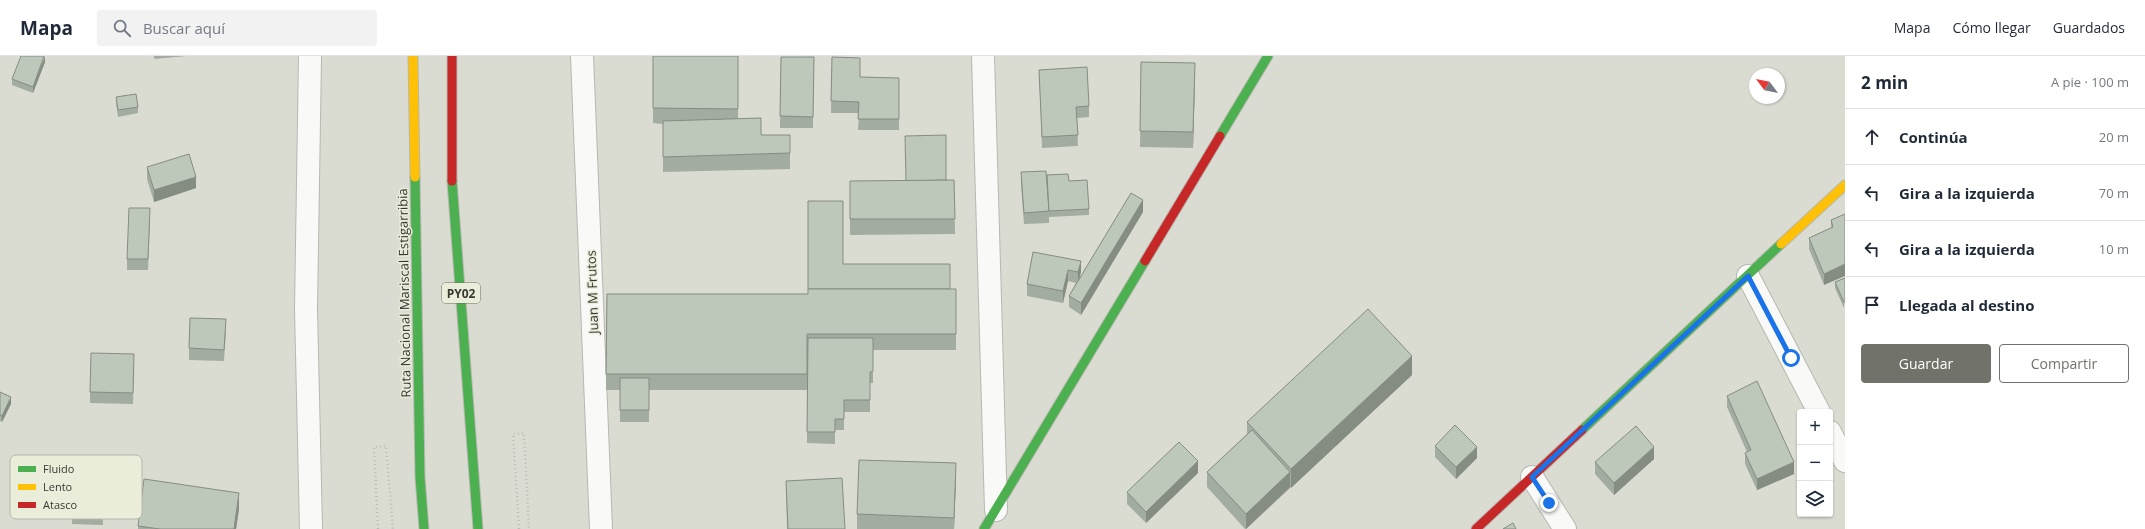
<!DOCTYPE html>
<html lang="es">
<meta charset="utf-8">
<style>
body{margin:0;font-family:"Open Sans",sans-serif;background:#f2f2f3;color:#1f2937}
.controls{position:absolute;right:12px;bottom:12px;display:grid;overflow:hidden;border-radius:4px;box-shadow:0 1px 3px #0004}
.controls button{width:36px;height:36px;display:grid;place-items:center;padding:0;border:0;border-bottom:1px solid #e0e1e3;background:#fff;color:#1f2937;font:20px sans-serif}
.compass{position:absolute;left:1749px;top:12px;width:36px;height:36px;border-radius:50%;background:#fff;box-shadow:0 1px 3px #0004;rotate:302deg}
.stop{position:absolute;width:12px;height:12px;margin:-9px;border:3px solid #1a73e8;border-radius:50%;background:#fff}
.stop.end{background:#1a73e8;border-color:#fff;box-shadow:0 1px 4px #0008}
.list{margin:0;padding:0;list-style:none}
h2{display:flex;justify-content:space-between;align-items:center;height:52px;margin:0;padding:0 16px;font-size:17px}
h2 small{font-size:13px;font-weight:400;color:#747a83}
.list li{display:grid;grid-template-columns:26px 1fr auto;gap:12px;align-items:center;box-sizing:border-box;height:56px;padding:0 16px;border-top:1px solid #e0e1e3}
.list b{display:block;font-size:15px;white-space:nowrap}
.list em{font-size:13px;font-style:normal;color:#747a83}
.actions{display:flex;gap:8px;padding:12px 16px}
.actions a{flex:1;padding:9px 0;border:1px solid #717269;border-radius:4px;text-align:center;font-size:14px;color:#717269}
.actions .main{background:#717269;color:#fff}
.icon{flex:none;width:22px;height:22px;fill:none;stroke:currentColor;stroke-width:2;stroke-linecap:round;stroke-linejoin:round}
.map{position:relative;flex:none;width:1845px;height:473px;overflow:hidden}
header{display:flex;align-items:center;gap:24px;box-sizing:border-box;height:56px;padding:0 20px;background:#fff;border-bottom:1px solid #e0e1e3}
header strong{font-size:19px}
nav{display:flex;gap:22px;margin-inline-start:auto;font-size:14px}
.search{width:280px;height:36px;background:#f2f2f3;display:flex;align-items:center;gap:10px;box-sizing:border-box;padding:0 14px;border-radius:4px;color:#747a83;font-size:15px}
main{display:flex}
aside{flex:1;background:#fff}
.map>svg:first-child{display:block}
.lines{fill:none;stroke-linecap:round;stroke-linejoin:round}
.street-casing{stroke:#b7b8b1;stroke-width:24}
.fast-casing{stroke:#b7b8b1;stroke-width:11}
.slow-casing{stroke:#b7b8b1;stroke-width:11}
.jam-casing{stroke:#b7b8b1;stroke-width:11}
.path{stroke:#bcbcb7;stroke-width:2.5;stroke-dasharray:1 3;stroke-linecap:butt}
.street{stroke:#f9faf8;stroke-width:22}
.fast{stroke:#4caf50;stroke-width:9}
.slow{stroke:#ffc107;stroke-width:9}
.jam{stroke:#c62828;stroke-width:9}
.wall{fill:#a3aca0}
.shaded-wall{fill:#858c82}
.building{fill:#bec8ba;stroke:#858c82}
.route{stroke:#1a73e8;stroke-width:5}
.labels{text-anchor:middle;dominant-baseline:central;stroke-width:3;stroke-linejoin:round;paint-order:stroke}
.shield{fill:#ebeddb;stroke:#6e6f64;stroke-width:1}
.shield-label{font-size:12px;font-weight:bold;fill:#383931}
.street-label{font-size:13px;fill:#383931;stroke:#ebeddb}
.key{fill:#ebeddb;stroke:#b5b7a8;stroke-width:1}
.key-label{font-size:11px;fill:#383931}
</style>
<header>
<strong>Mapa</strong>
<div class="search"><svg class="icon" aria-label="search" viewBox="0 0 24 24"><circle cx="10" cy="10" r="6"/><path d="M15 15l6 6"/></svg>Buscar aquí</div>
<nav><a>Mapa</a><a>Cómo llegar</a><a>Guardados</a></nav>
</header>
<main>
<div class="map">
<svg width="1845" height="473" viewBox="0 0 1845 473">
<rect width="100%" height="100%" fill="#dadcd2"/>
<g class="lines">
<defs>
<g id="street">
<polyline points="310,0 306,253 311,473"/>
<polyline points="582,0 601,473"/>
<polyline points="983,0 996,454"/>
<polyline points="1748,220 1819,356"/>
<polyline points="1830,376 1845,405"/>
<polyline points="1532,421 1565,473"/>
</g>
<g id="fast">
<polyline points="1220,80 1268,0"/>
<polyline points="415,121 420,421 424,473"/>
<polyline points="452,125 478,473"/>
<polyline points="1582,374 1781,188"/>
<polyline points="984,473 1145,205"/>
</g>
<g id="slow">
<polyline points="413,0 415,121"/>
<polyline points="1781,188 1845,129"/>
</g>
<g id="jam">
<polyline points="452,125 452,0"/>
<polyline points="1145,205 1220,80"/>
<polyline points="1476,473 1582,374"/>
</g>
</defs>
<use href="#street" class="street-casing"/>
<use href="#fast" class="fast-casing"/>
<use href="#slow" class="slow-casing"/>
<use href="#jam" class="jam-casing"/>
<g class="path">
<polyline points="378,473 374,391 386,390 393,473"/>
<polyline points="519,473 513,378 524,377 529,473"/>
</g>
<use href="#street" class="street"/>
<use href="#fast" class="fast"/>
<use href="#slow" class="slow"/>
<use href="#jam" class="jam"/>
</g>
<g class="wall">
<polygon points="154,0 187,0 154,3"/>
<polygon points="653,0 738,0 738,63 761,79 790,79 790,113 663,116 663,68 653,67"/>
<polygon points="781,1 814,1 813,72 780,72"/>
<polygon points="832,1 860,21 899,22 899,74 858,74 859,57 831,57"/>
<polygon points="45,6 33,37 12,29 12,23"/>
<polygon points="1141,6 1195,22 1193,92 1140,91"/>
<polygon points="1039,14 1089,50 1089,61 1077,62 1078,90 1042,92"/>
<polygon points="116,41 138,51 138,57 118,61 116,47"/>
<polygon points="147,111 196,132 154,146 147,123"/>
<polygon points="1021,116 1047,120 1069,125 1089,153 1089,159 1049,161 1049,167 1024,168 1021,128"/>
<polygon points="954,124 955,178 850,179 850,125"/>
<polygon points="1143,156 1081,259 1069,251 1069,240 1076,227 1068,225 1063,247 1027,240 1027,228 1033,196 1081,216 1079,222"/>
<polygon points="1845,158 1824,229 1809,193 1809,182 1831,172 1831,164"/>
<polygon points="150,164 148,214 127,214 127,203"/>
<polygon points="1845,222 1844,252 1835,232 1835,226"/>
<polygon points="956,233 956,294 873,294 873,327 870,327 870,356 844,356 844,374 835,374 835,388 807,387 807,334 649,334 649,366 620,366 620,334 606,334 607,238 808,238"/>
<polygon points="226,275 224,305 189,304 189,292"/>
<polygon points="134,309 133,348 90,347 90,336"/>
<polygon points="1412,319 1246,473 1245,473 1207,431 1207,416 1247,378 1247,366"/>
<polygon points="0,336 11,348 2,366 0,365"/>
<polygon points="1727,340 1794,418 1757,434 1745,408 1745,397 1747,396 1727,351"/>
<polygon points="1435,390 1477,402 1456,423 1435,401"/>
<polygon points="1654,403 1614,439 1595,418 1595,406"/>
<polygon points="60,413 112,415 111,449 103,449 103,469 72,468 73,448 59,447"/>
<polygon points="1198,417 1146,467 1127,448 1127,436"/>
<polygon points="956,422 954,473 857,473 857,458"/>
<polygon points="786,425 845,473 787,473"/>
<polygon points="239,453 236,473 138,473 138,470"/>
</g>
<g class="shaded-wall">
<polygon points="45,0 45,6 33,37 33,31"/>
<polygon points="1195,7 1195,22 1193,92 1193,76"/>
<polygon points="196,121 196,132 154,146 154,134"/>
<polygon points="1143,144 1143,156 1081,259 1081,247"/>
<polygon points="1081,205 1081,216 1078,227 1078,216"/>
<polygon points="1845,208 1845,220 1824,229 1824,218"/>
<polygon points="1068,214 1068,225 1063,247 1063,235"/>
<polygon points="1412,300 1412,319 1291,432 1291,413"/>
<polygon points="11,341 11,348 2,366 2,360"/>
<polygon points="1477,391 1477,402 1456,423 1456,411"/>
<polygon points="1654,391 1654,403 1614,439 1614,427"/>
<polygon points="1198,405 1198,417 1146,467 1146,456"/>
<polygon points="1794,406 1794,418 1757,434 1757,423"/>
<polygon points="956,407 956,422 954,473 954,462"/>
<polygon points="1290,416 1290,431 1246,473 1246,458"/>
<polygon points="239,437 239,453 236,473 234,473"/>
</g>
<g class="building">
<polygon points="21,0 44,0 33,31 12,23"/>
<polygon points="653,0 738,0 738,53 653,52"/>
<polygon points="781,1 814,1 813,61 780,60"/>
<polygon points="832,1 860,2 860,21 899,22 899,63 858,63 859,46 831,45"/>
<polygon points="1141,6 1195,7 1193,76 1140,75"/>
<polygon points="1087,11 1089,50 1076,51 1078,79 1042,81 1039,14"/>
<polygon points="136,38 138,51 118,54 116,41"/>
<polygon points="761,62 761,79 790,79 790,97 663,101 663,65"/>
<polygon points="946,79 946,124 906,125 905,80"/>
<polygon points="189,98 196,121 154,134 147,111"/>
<polygon points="1046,115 1049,155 1024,157 1021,116"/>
<polygon points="1068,118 1069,125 1087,124 1089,153 1049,155 1047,119"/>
<polygon points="954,124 955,163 850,163 850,125"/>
<polygon points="1131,137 1143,144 1081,247 1069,240"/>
<polygon points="808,145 843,145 843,208 950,208 950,233 808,233"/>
<polygon points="129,152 150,152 148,203 127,203"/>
<polygon points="1845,158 1845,208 1824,218 1809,182 1833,171 1831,164"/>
<polygon points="1033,196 1081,205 1078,216 1068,214 1063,235 1027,228"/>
<polygon points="1845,222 1845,246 1844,246 1835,226"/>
<polygon points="808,233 956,233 956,278 807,278 807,318 606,318 607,238 808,238"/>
<polygon points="1368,253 1412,300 1291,413 1247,366"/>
<polygon points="190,262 226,263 224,294 189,292"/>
<polygon points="808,282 873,282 873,315 870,316 870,344 844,344 844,363 835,363 835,376 807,376"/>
<polygon points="91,297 134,298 133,337 90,336"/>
<rect x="620" y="322" width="29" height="32"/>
<polygon points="1757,325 1794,406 1757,423 1745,397 1751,394 1727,340"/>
<polygon points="0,336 11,341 2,360 0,359"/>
<polygon points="1455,369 1477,391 1456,411 1435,390"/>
<polygon points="1636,370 1654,391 1614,427 1595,406"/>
<polygon points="1252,374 1290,416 1246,458 1207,416"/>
<polygon points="1179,386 1198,405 1146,456 1127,436"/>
<polygon points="859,404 956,407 954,462 857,458"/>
<polygon points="842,422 845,473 788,473 786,425"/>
<polygon points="144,423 239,437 234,473 160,473 138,470"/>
<polygon points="1513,467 1516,473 1503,473"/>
</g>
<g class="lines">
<polyline class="route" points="1549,447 1532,421 1748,220 1791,302"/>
</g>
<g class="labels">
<rect class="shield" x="442" y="227" width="38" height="20" rx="3"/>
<g class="shield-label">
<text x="461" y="237">PY02</text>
</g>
<g class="street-label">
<text transform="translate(592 236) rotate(-92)">Juan M Frutos</text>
<text transform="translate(404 237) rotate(-91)">Ruta Nacional Mariscal Estigarribia</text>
</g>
</g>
<rect x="10" y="399" width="132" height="64" rx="6" class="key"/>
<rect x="18" y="410" width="18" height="6" fill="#4caf50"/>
<rect x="18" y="428" width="18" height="6" fill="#ffc107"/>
<rect x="18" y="446" width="18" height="6" fill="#c62828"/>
<g class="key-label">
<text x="43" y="417">Fluido</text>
<text x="43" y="435">Lento</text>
<text x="43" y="453">Atasco</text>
</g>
</svg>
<div class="controls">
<button>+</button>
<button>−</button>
<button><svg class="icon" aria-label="layers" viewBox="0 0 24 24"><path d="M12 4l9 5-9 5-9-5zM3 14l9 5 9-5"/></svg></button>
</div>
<svg class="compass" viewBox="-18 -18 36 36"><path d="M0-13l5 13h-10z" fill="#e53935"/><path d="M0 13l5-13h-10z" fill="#747a83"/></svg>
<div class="stop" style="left:1791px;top:302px"></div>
<div class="stop end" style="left:1549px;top:447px"></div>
</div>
<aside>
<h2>2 min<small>A pie · 100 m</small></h2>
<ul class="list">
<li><svg class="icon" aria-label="ahead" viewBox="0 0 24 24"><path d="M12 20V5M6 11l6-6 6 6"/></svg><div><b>Continúa</b></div><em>20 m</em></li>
<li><svg class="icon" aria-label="left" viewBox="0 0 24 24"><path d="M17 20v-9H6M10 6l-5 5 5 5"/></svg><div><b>Gira a la izquierda</b></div><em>70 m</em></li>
<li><svg class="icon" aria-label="left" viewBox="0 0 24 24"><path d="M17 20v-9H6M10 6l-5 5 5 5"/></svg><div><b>Gira a la izquierda</b></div><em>10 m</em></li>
<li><svg class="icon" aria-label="arrive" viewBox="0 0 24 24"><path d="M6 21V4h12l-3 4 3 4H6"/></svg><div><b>Llegada al destino</b></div></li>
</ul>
<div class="actions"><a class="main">Guardar</a><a>Compartir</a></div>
</aside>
</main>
